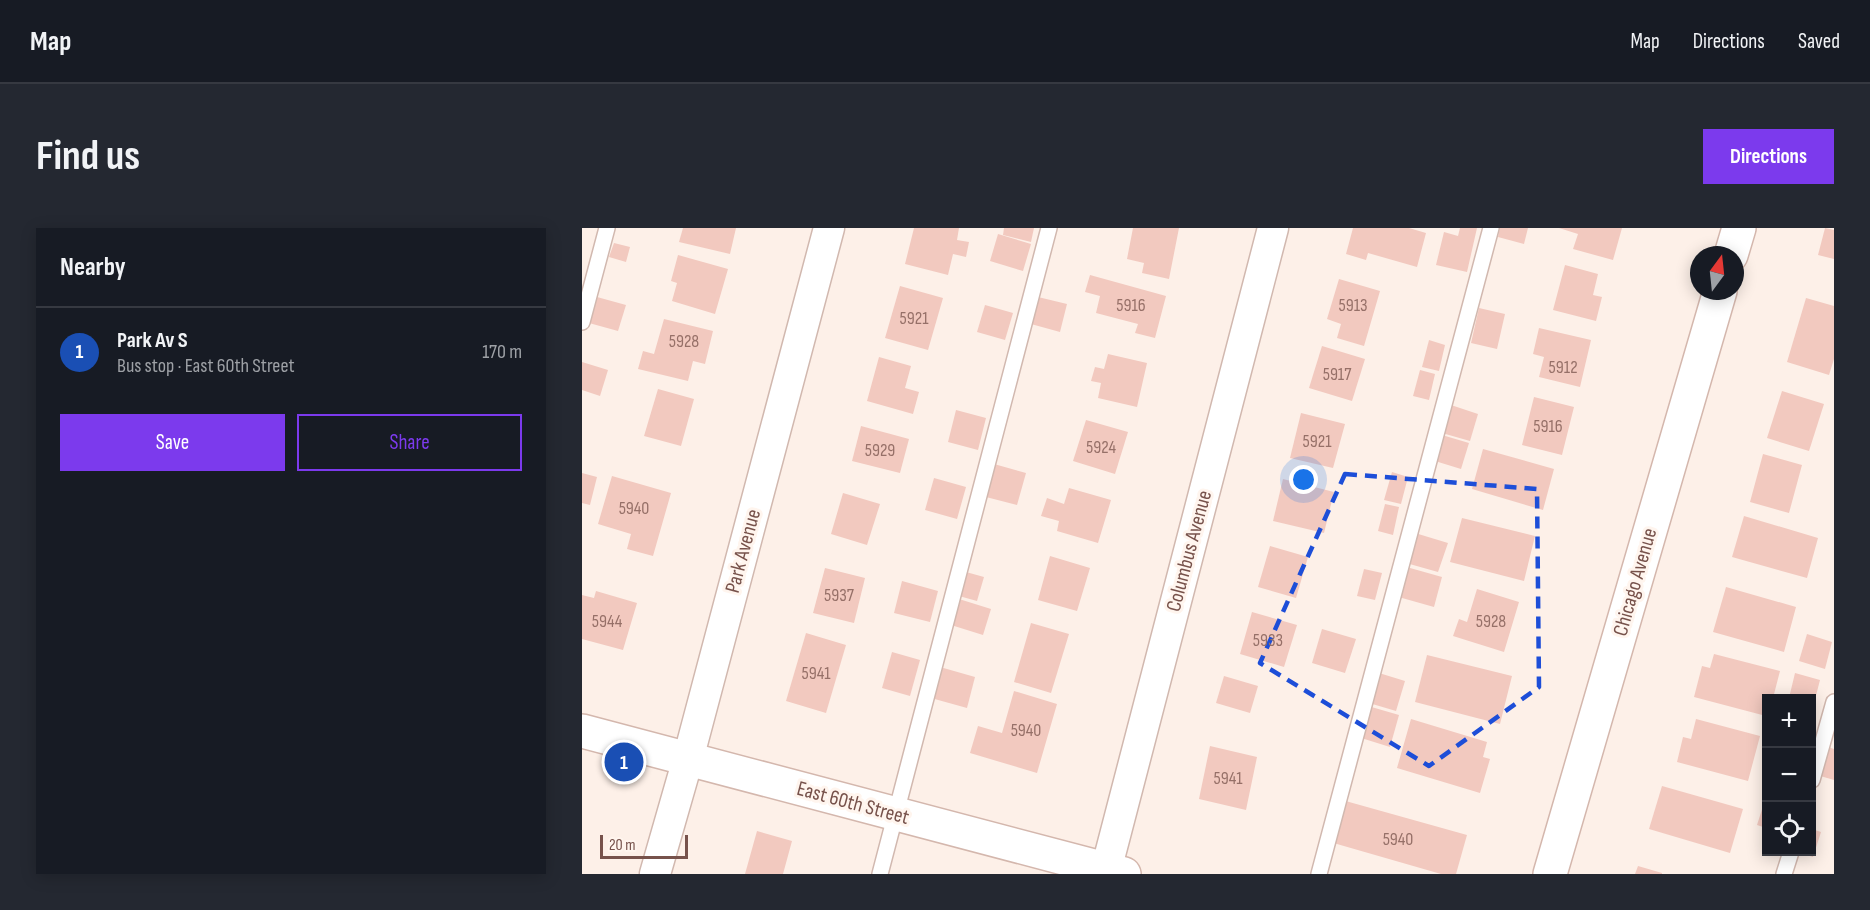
<!DOCTYPE html>
<meta charset="utf-8">
<style>
body{margin:0;font-family:"Sofia Sans Condensed",sans-serif;background:#242831;color:#f1f3f6}
.controls{position:absolute;right:18px;bottom:18px;display:grid;overflow:hidden;border-radius:0px;box-shadow:0 3px 15px #0003}
.controls button{width:54px;height:54px;display:grid;place-items:center;padding:0;border:0;border-bottom:2px solid #363941;background:#171b24;color:#f1f3f6;font:30px sans-serif}
.compass{position:absolute;left:1108px;top:18px;width:54px;height:54px;border-radius:50%;background:#171b24;box-shadow:0 3px 15px #0003;rotate:15deg}
.scale{position:absolute;left:18px;bottom:15px;width:88px;box-sizing:border-box;padding-left:6px;border:3px solid #77524b;border-top:0;font-size:16px;line-height:21px;white-space:nowrap;color:#77524b;-webkit-text-stroke:4px #fff5ee;paint-order:stroke}
.you{position:absolute;left:722px;top:252px;width:21px;height:21px;margin:-15px;border:4px solid #fff;border-radius:50%;background:#1a73e8;box-shadow:0 0 0 9px #1a73e833}
.badge{display:grid;place-items:center;width:39px;height:39px;border-radius:50%;background:#7c3aed;color:#fff;font-size:20px;font-weight:700}
.pin{position:absolute;translate:-50% -50%;border:3px solid #fff;box-shadow:0 2px 6px #0006}
.list{margin:0;padding:0;list-style:none}
h2{display:flex;justify-content:space-between;align-items:center;height:78px;margin:0;padding:0 24px;font-size:26px}
h2 small{font-size:20px;font-weight:400;color:#9ea1a6}
.list li{display:grid;grid-template-columns:39px 1fr auto;gap:18px;align-items:center;box-sizing:border-box;height:90px;padding:0 24px;border-top:2px solid #363941}
.list b{display:block;font-size:22px;white-space:nowrap}
.list p{margin:0;font-size:20px;white-space:nowrap;color:#9ea1a6}
.list em{font-size:20px;font-style:normal;color:#9ea1a6}
.actions{display:flex;gap:12px;padding:18px 24px}
.actions a{flex:1;padding:14px 0;border:2px solid #7c3aed;border-radius:0px;text-align:center;font-size:21px;color:#7c3aed}
.actions .main{background:#7c3aed;color:#fff}
.icon{flex:none;width:33px;height:33px;fill:none;stroke:currentColor;stroke-width:2;stroke-linecap:round;stroke-linejoin:round}
.map{position:relative;flex:none;width:1252px;height:646px;overflow:hidden;border-radius:0px}
header{display:flex;align-items:center;gap:36px;box-sizing:border-box;height:84px;padding:0 30px;background:#171b24;border-bottom:2px solid #363941}
header strong{font-size:28px}
nav{display:flex;gap:33px;margin-inline-start:auto;font-size:21px}
.intro{display:flex;align-items:center;justify-content:space-between;box-sizing:border-box;height:144px;padding:0 36px}
h1{margin:0;font-size:42px}
.button{padding:15px 27px;border-radius:0px;background:#7c3aed;color:#fff;font-size:21px;font-weight:700}
main{display:flex;gap:36px;padding:0 36px}
aside{flex:1;background:#171b24;border-radius:0px;box-shadow:0 3px 15px #0003}
.map>svg:first-child{display:block}
.building{fill:#f2c9bf}
.lines{fill:none;stroke-linecap:round;stroke-linejoin:round}
.lane-casing{stroke:#d1b8af;stroke-width:18}
.street-casing{stroke:#d1b8af;stroke-width:33}
.secondary-casing{stroke:#d4b7ad;stroke-width:36}
.lane{stroke:#fff;stroke-width:15}
.street{stroke:#fff;stroke-width:30}
.secondary{stroke:#fff;stroke-width:33}
.marked{fill:none;stroke:#1d4ed8;stroke-width:4.5;stroke-dasharray:12 8;stroke-linejoin:round}
.labels{text-anchor:middle;dominant-baseline:central;stroke-width:6;stroke-linejoin:round;paint-order:stroke}
.number-label{font-size:18px;fill:#967068}
.street-label{font-size:21px;fill:#77524b;stroke:#fff5ee}
</style>
<header>
<strong>Map</strong>
<nav><a>Map</a><a>Directions</a><a>Saved</a></nav>
</header>
<div class="intro"><h1>Find us</h1><a class="button">Directions</a></div>
<main>
<aside>
<h2>Nearby<small></small></h2>
<ul class="list">
<li><span class="badge" style="background:#1a4fb4">1</span><div><b>Park Av S</b><p>Bus stop · East 60th Street</p></div><em>170 m</em></li>
</ul>
<div class="actions"><a class="main">Save</a><a>Share</a></div>
</aside>
<div class="map">
<svg width="1252" height="646" viewBox="0 0 1252 646">
<rect width="100%" height="100%" fill="#fdf0e8"/>
<g class="building">
<polygon points="101,0 154,0 148,26 97,14"/>
<polygon points="332,0 377,0 375,12 387,14 384,29 371,26 366,47 323,36"/>
<polygon points="422,0 452,0 449,14 421,7"/>
<polygon points="551,0 597,0 587,51 560,45 562,35 545,31"/>
<polygon points="771,0 827,0 844,5 835,39 786,25 784,32 764,26"/>
<polygon points="878,0 895,0 885,44 854,37 862,4 876,8"/>
<polygon points="918,0 946,0 942,16 916,9"/>
<polygon points="977,0 1040,0 1031,32 991,21 996,6"/>
<polygon points="1243,0 1252,2 1252,31 1236,27"/>
<polygon points="416,6 449,16 441,43 408,33"/>
<polygon points="32,15 48,19 44,34 27,29"/>
<polygon points="96,27 146,41 133,86 90,73 95,55 89,53"/>
<polygon points="983,37 1016,46 1011,67 1020,69 1014,93 971,82"/>
<polygon points="508,47 584,68 573,110 553,105 556,96 514,85 518,68 503,64"/>
<polygon points="757,51 798,63 782,118 755,110 759,96 745,91"/>
<polygon points="318,58 361,70 346,122 303,110"/>
<polygon points="15,69 44,77 36,103 7,95"/>
<polygon points="456,69 485,76 478,104 449,96"/>
<polygon points="1224,70 1252,78 1252,131 1247,147 1205,134"/>
<polygon points="403,77 431,85 423,112 395,104"/>
<polygon points="897,80 923,86 915,121 889,115"/>
<polygon points="82,91 131,103 123,136 111,133 106,153 56,141 61,123 72,126"/>
<polygon points="957,100 1009,112 998,159 957,149 962,129 951,126"/>
<polygon points="847,112 863,117 857,143 840,139"/>
<polygon points="740,118 783,131 770,173 727,160"/>
<polygon points="526,126 565,135 555,179 516,170 519,155 509,153 513,139 522,141"/>
<polygon points="297,129 329,138 323,160 337,164 331,186 285,173"/>
<polygon points="0,134 26,142 18,168 0,162"/>
<polygon points="838,142 853,146 847,172 831,168"/>
<polygon points="76,161 112,171 99,218 62,208"/>
<polygon points="1200,163 1242,176 1227,223 1185,210"/>
<polygon points="952,169 992,179 980,227 940,217"/>
<polygon points="869,177 896,186 888,213 860,205"/>
<polygon points="374,182 404,190 396,222 366,214"/>
<polygon points="719,185 763,196 751,240 708,230"/>
<polygon points="504,192 546,204 533,246 491,233"/>
<polygon points="279,198 327,211 318,245 270,233"/>
<polygon points="860,207 887,215 879,241 853,233"/>
<polygon points="901,221 972,241 961,282 890,261"/>
<polygon points="1181,226 1220,237 1207,285 1168,274"/>
<polygon points="412,236 444,245 435,277 404,269"/>
<polygon points="810,244 826,249 819,276 802,272"/>
<polygon points="0,245 15,249 8,277 0,275"/>
<polygon points="30,248 89,265 71,328 45,321 49,306 16,296"/>
<polygon points="352,250 384,259 375,291 343,282"/>
<polygon points="701,251 752,264 742,305 691,293"/>
<polygon points="487,260 529,272 516,315 475,303 477,293 459,288 465,270 482,276"/>
<polygon points="261,265 298,276 285,317 249,306"/>
<polygon points="803,276 817,279 811,307 796,303"/>
<polygon points="1162,288 1236,310 1225,350 1150,329"/>
<polygon points="880,290 953,308 942,353 868,334"/>
<polygon points="833,305 866,315 856,344 824,335"/>
<polygon points="688,318 726,329 714,370 676,359"/>
<polygon points="468,328 508,340 495,383 456,372"/>
<polygon points="821,338 860,349 852,379 813,368"/>
<polygon points="243,340 283,350 272,395 231,385"/>
<polygon points="782,341 800,345 793,372 775,368"/>
<polygon points="384,344 402,349 395,373 377,368"/>
<polygon points="320,353 356,363 348,394 312,385"/>
<polygon points="1144,359 1214,379 1202,424 1131,404"/>
<polygon points="895,361 937,374 922,424 871,408 877,391 885,394"/>
<polygon points="14,363 55,375 41,422 0,411 0,367 12,370"/>
<polygon points="377,371 409,381 401,407 369,397"/>
<polygon points="670,384 715,397 702,439 658,426"/>
<polygon points="449,395 487,406 469,465 432,454"/>
<polygon points="740,401 774,411 763,445 730,435"/>
<polygon points="224,405 264,417 244,485 204,473"/>
<polygon points="1225,406 1250,414 1243,441 1217,433"/>
<polygon points="310,424 338,432 328,468 300,460"/>
<polygon points="1132,426 1198,443 1191,470 1184,470 1184,488 1112,469 1120,438 1128,440"/>
<polygon points="845,427 930,448 918,496 833,474"/>
<polygon points="358,439 393,449 385,480 349,470"/>
<polygon points="797,445 823,453 814,483 787,475"/>
<polygon points="1213,445 1238,452 1230,483 1230,470 1207,470"/>
<polygon points="642,448 676,458 668,485 634,475"/>
<polygon points="432,463 475,476 455,545 388,525 396,498 420,505"/>
<polygon points="786,478 817,487 808,519 776,509"/>
<polygon points="829,491 905,514 901,529 908,531 898,565 815,540"/>
<polygon points="1114,491 1178,508 1166,553 1095,534 1101,509 1109,511"/>
<polygon points="628,518 675,529 664,582 617,571"/>
<polygon points="1243,518 1252,521 1252,552 1235,547"/>
<polygon points="1080,558 1161,581 1148,625 1067,601"/>
<polygon points="760,572 885,607 874,646 859,646 748,614"/>
<polygon points="1183,572 1184,572 1184,600 1175,597"/>
<polygon points="1230,601 1239,604 1231,629 1215,624 1230,624"/>
<polygon points="175,603 210,613 201,646 163,646"/>
<polygon points="1056,638 1080,645 1080,646 1053,646"/>
</g>
<g class="lines">
<defs>
<g id="lane">
<polyline points="0,94 25,0"/>
<polyline points="1230,552 1252,474"/>
<polyline points="298,646 467,0"/>
<polyline points="737,646 909,0"/>
<polyline points="1202,646 1209,624"/>
</g>
<g id="street">
<polyline points="73,646 106,531 247,0"/>
<polyline points="523,646 691,0"/>
</g>
<g id="secondary">
<polyline points="1149,27 1157,0"/>
<polyline points="0,503 542,646"/>
<polyline points="968,646 1138,63"/>
</g>
</defs>
<use href="#lane" class="lane-casing"/>
<use href="#street" class="street-casing"/>
<use href="#secondary" class="secondary-casing"/>
<use href="#lane" class="lane"/>
<use href="#street" class="street"/>
<use href="#secondary" class="secondary"/>
</g>
<path class="marked" d="M763 246 955 261 957 459 847 538 678 435Z"/>
<g class="labels">
<g class="number-label">
<text x="549" y="77">5916</text>
<text x="771" y="77">5913</text>
<text x="332" y="90">5921</text>
<text x="102" y="113">5928</text>
<text x="981" y="139">5912</text>
<text x="755" y="146">5917</text>
<text x="966" y="198">5916</text>
<text x="735" y="213">5921</text>
<text x="519" y="219">5924</text>
<text x="298" y="222">5929</text>
<text x="52" y="280">5940</text>
<text x="257" y="367">5937</text>
<text x="25" y="393">5944</text>
<text x="909" y="393">5928</text>
<text x="686" y="412">5933</text>
<text x="234" y="445">5941</text>
<text x="444" y="502">5940</text>
<text x="646" y="550">5941</text>
<text x="816" y="611">5940</text>
</g>
<g class="street-label">
<text transform="translate(161 323) rotate(-75)">Park Avenue</text>
<text transform="translate(607 323) rotate(-75)">Columbus Avenue</text>
<text transform="translate(1053 354) rotate(-74)">Chicago Avenue</text>
<text transform="translate(271 575) rotate(15)">East 60th Street</text>
</g>
</g>
</svg>
<div class="controls">
<button>+</button>
<button>−</button>
<button><svg class="icon" aria-label="locate" viewBox="0 0 24 24"><circle cx="12" cy="12" r="6"/><path d="M12 2v4M12 18v4M2 12h4M18 12h4"/></svg></button>
</div>
<svg class="compass" viewBox="-18 -18 36 36"><path d="M0-13l5 13h-10z" fill="#e53935"/><path d="M0 13l5-13h-10z" fill="#9ea1a6"/></svg>
<div class="scale">20 m</div>
<div class="you"></div>
<div class="pin badge" style="left:42px;top:534px;background:#1a4fb4">1</div>
</div>
</main>
